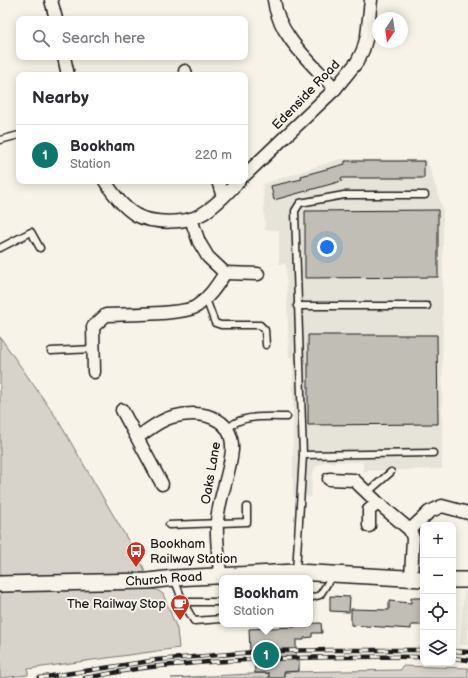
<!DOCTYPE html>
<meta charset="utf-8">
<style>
body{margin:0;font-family:"Balsamiq Sans",sans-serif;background:#f2f2f3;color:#2b2b33}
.controls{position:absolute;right:12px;bottom:12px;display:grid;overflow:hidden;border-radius:8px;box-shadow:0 2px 10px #0003}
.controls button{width:36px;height:36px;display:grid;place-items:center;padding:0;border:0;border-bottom:1px solid #e1e1e2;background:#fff;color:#2b2b33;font:20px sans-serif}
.compass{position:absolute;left:372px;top:12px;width:36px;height:36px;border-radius:50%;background:#fff;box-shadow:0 2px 10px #0003;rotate:193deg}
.you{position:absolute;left:327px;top:247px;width:14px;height:14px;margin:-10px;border:3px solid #fff;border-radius:50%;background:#1a73e8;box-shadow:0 0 0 6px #1a73e833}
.badge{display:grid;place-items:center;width:26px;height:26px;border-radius:50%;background:#0f766e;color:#fff;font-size:13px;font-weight:700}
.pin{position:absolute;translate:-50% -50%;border:2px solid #fff;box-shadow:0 1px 4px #0006}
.popup{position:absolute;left:219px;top:575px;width:94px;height:52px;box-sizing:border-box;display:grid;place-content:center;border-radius:8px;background:#fff;filter:drop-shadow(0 1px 3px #0005);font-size:13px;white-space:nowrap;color:#7c7c81}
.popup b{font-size:15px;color:#2b2b33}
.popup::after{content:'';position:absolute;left:50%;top:100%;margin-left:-8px;border:8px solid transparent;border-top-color:#fff}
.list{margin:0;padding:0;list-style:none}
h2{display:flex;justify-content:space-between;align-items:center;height:52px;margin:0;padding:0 16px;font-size:17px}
h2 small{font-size:13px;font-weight:400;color:#7c7c81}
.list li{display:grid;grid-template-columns:26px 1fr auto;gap:12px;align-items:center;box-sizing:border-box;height:60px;padding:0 16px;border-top:1px solid #e1e1e2}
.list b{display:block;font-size:15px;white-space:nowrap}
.list p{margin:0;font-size:13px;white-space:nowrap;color:#7c7c81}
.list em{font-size:13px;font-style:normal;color:#7c7c81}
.icon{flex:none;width:22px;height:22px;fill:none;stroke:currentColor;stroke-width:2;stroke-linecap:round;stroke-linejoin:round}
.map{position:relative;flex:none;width:468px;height:678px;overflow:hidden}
.search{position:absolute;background:#fff;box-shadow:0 2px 10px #0003;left:16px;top:16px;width:232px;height:44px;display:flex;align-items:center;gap:10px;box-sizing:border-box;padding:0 14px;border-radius:8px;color:#7c7c81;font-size:15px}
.panel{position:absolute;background:#fff;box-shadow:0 2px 10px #0003;left:16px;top:72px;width:232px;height:112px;border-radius:8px}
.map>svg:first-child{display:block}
.built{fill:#e6e3d9}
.green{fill:#d7d3cb;stroke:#7a7874}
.building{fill:#c0beb5;stroke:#1c1c1c}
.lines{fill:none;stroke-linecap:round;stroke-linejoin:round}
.service-casing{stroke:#1c1c1c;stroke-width:9}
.minor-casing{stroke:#1c1c1c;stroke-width:15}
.tertiary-casing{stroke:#1c1c1c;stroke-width:18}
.service{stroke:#f7f3e8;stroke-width:6}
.minor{stroke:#f7f3e8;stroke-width:12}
.tertiary{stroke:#f7f3e8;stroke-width:15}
.rail-casing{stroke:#1c1c1c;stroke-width:4.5}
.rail{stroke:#f7f3e8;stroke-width:3;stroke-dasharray:9;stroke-linecap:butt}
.labels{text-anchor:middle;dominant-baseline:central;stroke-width:4;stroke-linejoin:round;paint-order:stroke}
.street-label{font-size:13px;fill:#1c1c1c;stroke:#f7f3e8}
.poi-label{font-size:13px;fill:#1c1c1c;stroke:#f7f3e8;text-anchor:start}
</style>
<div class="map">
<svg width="468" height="678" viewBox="0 0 468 678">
<rect width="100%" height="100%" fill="#f7f3e8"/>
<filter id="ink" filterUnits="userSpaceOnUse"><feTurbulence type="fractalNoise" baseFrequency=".025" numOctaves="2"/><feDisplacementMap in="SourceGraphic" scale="8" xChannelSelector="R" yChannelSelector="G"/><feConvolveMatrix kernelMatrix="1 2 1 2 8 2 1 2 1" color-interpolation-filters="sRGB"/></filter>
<g filter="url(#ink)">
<g class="built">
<polygon points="340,159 427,160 443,210 442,469 363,471 363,462 324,462 316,467 312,474 311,497 293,497 293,357 289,357 286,264 279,264 279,230 265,230 263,184"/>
<polygon points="464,591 468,591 468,645 460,645"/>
</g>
<g class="green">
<polygon points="0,337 56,417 143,566 150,589 157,590 163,594 177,629 179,648 28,669 28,675 0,678"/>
<polygon points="402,666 468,668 468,678 285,678 284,672 401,670"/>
<polygon points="269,673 269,678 171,678"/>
</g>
<g class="building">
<polygon points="345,161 424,161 424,178 341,178 342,181 274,200 271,186 302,179 301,176 345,164"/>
<polygon points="438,210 438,277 305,278 305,211"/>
<polygon points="308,335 437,335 438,424 308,425"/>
<polygon points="330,596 350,597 349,612 330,611"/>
<polygon points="411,598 423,598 423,625 411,625 411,629 351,625 351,609 389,610 389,601 411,603"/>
<polygon points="321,623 322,633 312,633 312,637 304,638 304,640 296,640 296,661 299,661 299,671 284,672 284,678 269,678 269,673 255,673 254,651 250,651 249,629 295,627 295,624"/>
</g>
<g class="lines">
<defs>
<g id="service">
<polyline points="0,140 19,135"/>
<polyline points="0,248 31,232 40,248"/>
<polyline points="206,299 215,323 221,325 260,325 265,330 266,345"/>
<polyline points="297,306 427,306"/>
<polyline points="51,351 94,349"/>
<path d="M228 429C230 427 233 424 235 423 248 415 273 417 287 417"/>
<polyline points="303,455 433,453"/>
<polyline points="368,492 391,472"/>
<polyline points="169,525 247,522 247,507"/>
<polyline points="296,572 303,455 295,211 300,203 344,195 425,195"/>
<polyline points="174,578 183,602 194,621 222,619"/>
<polyline points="310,598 320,595 332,576"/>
<polyline points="183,602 222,602"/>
</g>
<g id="minor">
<polyline points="51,0 56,19"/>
<path d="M274 0C278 36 312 63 335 89"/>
<polyline points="64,57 68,75"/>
<polyline points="185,71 186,75"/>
<polyline points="245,175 335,89 357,62 363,50 367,36 371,0"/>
<path d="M105 181C112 193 124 208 136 215 153 224 186 224 202 214 216 206 228 192 239 181"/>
<polyline points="218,181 223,197"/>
<polyline points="225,273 258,274"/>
<path d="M94 372 93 327 106 315C124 314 185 315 197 306 210 297 217 285 225 273L208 257 199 242 191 219"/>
<polyline points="122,410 162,484"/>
<path d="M138 437C148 430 160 420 172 417 198 410 234 415 232 450 230 474 219 497 217 521 216 539 219 558 220 576"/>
<polyline points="329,479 354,480 378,503 410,530 413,538 411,578"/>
<polyline points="369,526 369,510 378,503"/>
<polyline points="410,530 429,512 442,506 468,513"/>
</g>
<g id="tertiary">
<polyline points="453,580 468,580"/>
<path id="s1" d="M0 584 148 581 174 578 296 572 423 579"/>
</g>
</defs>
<use href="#service" class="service-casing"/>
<use href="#minor" class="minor-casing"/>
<use href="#tertiary" class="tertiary-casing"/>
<use href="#service" class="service"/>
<use href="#minor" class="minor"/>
<use href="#tertiary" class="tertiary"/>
<defs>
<g id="rail">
<polyline points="453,651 468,652"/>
<polyline points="453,658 468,660"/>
<polyline points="39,678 157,660 266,651 331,650 423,650"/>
<path d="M85 678C110 674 135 668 160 666 247 658 335 656 423 657"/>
</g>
</defs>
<use href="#rail" class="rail-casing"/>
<use href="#rail" class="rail"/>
</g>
</g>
<defs>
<symbol id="bus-pin" viewBox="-11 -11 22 30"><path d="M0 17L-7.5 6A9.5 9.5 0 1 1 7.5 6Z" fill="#c8321e" stroke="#f7f3e8"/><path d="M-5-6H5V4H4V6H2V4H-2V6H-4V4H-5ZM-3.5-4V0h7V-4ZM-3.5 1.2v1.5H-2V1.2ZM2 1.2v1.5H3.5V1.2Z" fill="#fff"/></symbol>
<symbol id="cafe-pin" viewBox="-11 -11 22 30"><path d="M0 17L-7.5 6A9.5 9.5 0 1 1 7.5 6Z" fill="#c8321e" stroke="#f7f3e8"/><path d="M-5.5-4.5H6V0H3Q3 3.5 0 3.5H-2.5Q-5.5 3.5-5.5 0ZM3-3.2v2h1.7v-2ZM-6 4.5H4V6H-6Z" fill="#fff"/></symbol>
</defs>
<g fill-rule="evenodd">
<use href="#bus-pin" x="125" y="540" width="22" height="30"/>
<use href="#cafe-pin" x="169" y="593" width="22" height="30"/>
</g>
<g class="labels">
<g class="street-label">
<text transform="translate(306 95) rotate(-46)">Edenside Road</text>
<text transform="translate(211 473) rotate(-80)">Oaks Lane</text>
<text stroke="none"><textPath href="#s1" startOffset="164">Church Road</textPath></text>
</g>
<g class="poi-label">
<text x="150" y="544">Bookham<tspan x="150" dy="15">Railway Station</tspan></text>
<text x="166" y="604" text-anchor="end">The Railway Stop</text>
</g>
</g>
</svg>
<div class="controls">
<button>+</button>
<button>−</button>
<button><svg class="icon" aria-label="locate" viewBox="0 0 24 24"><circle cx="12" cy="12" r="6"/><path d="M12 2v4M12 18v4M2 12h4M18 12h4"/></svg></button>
<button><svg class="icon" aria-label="layers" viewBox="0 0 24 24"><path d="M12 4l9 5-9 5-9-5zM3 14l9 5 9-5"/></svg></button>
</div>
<svg class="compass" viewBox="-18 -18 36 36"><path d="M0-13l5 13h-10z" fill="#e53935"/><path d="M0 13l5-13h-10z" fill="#7c7c81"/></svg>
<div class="you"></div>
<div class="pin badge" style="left:266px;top:655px">1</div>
<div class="popup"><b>Bookham</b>Station</div>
<div class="search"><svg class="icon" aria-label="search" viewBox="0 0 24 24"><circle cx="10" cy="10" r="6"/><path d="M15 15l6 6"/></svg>Search here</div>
<section class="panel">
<h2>Nearby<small></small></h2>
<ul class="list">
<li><span class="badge">1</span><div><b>Bookham</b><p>Station</p></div><em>220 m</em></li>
</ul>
</section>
</div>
